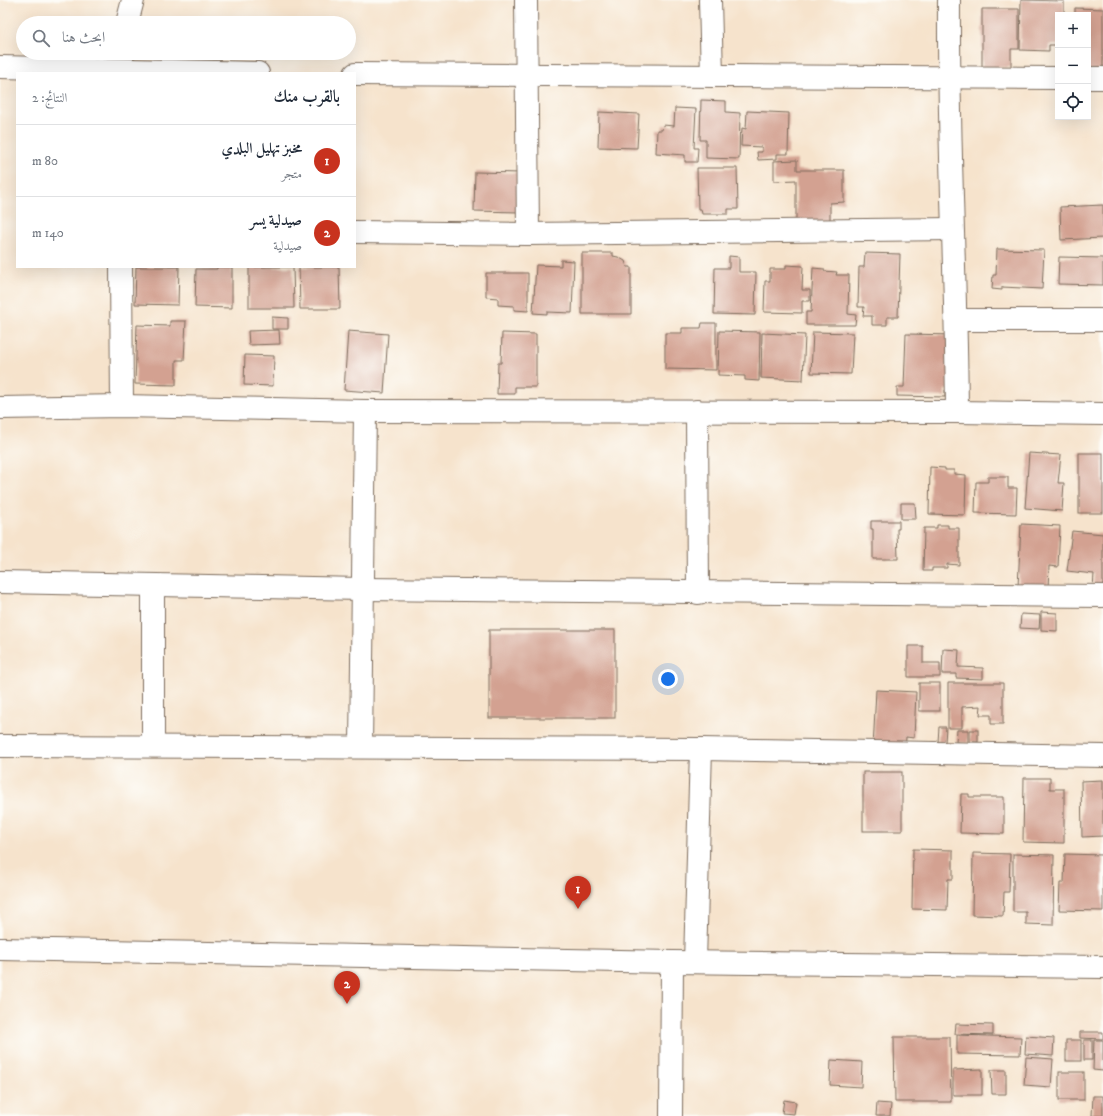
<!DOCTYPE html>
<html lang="ar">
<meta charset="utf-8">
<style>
body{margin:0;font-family:"IM FELL DW Pica",Amiri,serif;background:#f2f2f3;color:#1f2937;direction:rtl}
.controls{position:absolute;right:12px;top:12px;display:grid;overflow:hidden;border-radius:0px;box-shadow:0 4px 16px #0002}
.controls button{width:36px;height:36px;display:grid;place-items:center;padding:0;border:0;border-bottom:1px solid #e0e1e3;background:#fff;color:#1f2937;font:20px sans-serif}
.you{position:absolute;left:668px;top:679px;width:14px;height:14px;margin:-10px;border:3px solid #fff;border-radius:50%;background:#1a73e8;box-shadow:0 0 0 6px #1a73e833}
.badge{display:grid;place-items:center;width:26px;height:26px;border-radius:50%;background:#c8321e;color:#fff;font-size:13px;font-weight:700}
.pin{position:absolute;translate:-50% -33px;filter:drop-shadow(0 1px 2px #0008)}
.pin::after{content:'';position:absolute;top:21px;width:14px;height:12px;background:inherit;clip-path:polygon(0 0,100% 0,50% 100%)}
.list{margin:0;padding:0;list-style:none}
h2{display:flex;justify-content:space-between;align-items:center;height:52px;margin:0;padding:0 16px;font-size:17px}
h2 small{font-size:13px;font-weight:400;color:#747a83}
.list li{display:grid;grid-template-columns:26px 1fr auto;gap:12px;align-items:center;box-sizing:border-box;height:72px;padding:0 16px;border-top:1px solid #e0e1e3}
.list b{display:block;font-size:15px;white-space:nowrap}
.list p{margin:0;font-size:13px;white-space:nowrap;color:#747a83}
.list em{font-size:13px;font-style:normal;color:#747a83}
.icon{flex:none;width:22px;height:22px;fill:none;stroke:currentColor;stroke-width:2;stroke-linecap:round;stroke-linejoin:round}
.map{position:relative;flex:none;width:1103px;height:1116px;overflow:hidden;direction:ltr}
.search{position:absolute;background:#fff;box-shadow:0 4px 16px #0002;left:16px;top:16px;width:340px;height:44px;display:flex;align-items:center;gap:10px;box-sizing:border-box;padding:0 14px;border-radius:22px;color:#747a83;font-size:15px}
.panel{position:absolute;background:#fff;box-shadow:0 4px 16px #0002;left:16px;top:72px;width:340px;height:196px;border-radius:0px;direction:rtl}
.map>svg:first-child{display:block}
.building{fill:#d3a191}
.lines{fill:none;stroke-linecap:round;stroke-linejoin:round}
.minor-casing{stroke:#7c6b5b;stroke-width:24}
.minor{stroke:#fff;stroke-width:22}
</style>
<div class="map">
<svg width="1103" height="1116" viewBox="0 0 1103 1116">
<rect width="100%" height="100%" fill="#fdfcf7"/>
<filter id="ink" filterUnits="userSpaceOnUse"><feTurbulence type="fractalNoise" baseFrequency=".025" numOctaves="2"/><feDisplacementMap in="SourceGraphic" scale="8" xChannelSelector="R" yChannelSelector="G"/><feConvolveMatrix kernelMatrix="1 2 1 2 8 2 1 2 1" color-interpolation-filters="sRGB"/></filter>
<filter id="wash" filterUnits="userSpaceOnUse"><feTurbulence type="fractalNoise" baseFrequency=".012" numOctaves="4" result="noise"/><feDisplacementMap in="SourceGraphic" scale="16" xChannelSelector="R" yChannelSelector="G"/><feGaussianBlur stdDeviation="0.9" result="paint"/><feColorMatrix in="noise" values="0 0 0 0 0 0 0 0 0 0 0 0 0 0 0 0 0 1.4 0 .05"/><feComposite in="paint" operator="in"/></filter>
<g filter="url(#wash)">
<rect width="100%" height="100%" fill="#f6e3cc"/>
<g id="blocks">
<g class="building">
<polygon points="1021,0 1064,1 1064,15 1058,15 1058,45 1049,45 1049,51 1020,50"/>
<polygon points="1075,8 1103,9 1103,70 1088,70 1088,15 1075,15"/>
<polygon points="982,9 1019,9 1019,49 1011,49 1011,67 982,68"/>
<polygon points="701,100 726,101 726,112 740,113 739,159 706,158 706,140 700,140"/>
<polygon points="675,108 696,109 694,148 698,148 697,162 685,162 685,155 656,153 657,130 662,130 663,125 674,126"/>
<polygon points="747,111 789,113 788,154 777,154 777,159 758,160 757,152 762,152 762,147 741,146 742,128 746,129"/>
<polygon points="599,112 639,114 637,148 598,147"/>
<polygon points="797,160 797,170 844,170 844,202 830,203 830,226 796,226 796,180 774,181 774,161"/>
<polygon points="697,168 737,168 738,209 728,209 728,214 702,214 701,209 698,209"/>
<polygon points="475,172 521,173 520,212 474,211"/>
<polygon points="1103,205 1103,238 1061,240 1060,207"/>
<polygon points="997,249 1044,250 1042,289 1002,287 1002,290 992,289 993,275 996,275"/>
<polygon points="582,253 613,253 613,256 618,257 625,261 627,267 631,267 631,314 582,314"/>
<polygon points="865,253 900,254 898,317 887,317 887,325 872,325 872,316 863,316 864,307 858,307 859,267 864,267"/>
<polygon points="729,256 739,257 739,272 756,272 755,315 714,314 715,268 729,268"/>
<polygon points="1059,257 1103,258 1103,285 1058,284"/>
<polygon points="561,260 574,261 572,313 547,312 547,314 533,313 536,265 561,266"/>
<polygon points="786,265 803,266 802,290 810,290 810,301 802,301 802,313 764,312 765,281 770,281 770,269 786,269"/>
<polygon points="136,267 179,267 178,305 135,304"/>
<polygon points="217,267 232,267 232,308 195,307 196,269 217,269"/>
<polygon points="249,267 293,267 294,308 249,308"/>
<polygon points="299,267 339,267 340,309 300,309"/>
<polygon points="813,268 824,269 824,271 837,272 836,275 849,275 848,314 856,315 855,325 806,325 806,312 811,312"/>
<polygon points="486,273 528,273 528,311 514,310 514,306 498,305 498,298 486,297"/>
<polygon points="272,317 288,318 288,329 272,329"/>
<polygon points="170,321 186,321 184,360 176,360 176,385 135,384 137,325 170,326"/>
<polygon points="702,323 716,323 716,370 665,369 665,333 682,333 682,328 701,328"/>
<polygon points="279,330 280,344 249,345 248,331"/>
<polygon points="348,331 388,334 384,393 344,390"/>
<polygon points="719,331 760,332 759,381 745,380 745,376 718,375"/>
<polygon points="813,332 853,333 851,374 811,373"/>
<polygon points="502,333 536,334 536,387 515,387 515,394 497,394 498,363 501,363"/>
<polygon points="762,333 805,335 803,380 761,378"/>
<polygon points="906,334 955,335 953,390 945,390 945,397 897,396 897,387 904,387"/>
<polygon points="245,355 274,356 273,386 244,385"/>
<polygon points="1029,453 1061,455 1058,483 1064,483 1062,511 1025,508"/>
<rect x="1079" y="453" width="24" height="60"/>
<polygon points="930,467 945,468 945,470 954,470 954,474 966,475 965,515 929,514"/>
<polygon points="988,477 1008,477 1008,488 1017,488 1016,514 975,513 976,482 988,482"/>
<polygon points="901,503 915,503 916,519 901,519"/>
<polygon points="871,521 899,521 899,529 897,529 898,559 873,559 873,529 871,529"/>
<polygon points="1021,524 1060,526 1058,567 1049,566 1048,589 1018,587"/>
<polygon points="937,525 948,525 948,528 959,528 959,565 947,564 947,568 932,568 932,571 923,571 924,528 937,528"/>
<polygon points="1072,531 1103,534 1103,589 1093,588 1094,574 1067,571"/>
<polygon points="1041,612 1057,613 1057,631 1041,630"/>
<polygon points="1021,614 1040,615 1039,629 1020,628"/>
<rect x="489" y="630" width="126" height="88"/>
<polygon points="908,646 923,646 923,663 940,663 940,677 908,677"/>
<polygon points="943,649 959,650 958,667 983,668 983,679 956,678 956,674 942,674"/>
<rect x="919" y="683" width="21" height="28"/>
<polygon points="948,683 1003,683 1003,724 991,724 991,715 980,715 981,706 962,707 962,728 948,728"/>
<polygon points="876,690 916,692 914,738 906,737 905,750 873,749"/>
<polygon points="939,727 946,727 945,742 938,742"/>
<polygon points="957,730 968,730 968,743 956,742"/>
<rect x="970" y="730" width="8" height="12"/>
<rect x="863" y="772" width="39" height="59"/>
<polygon points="1024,778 1050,778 1050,789 1064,789 1064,843 1023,842"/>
<polygon points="1103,780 1103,836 1082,837 1081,781"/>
<polygon points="961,794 969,794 969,797 1004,797 1004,834 960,833"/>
<polygon points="913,849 953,850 953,879 948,879 947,910 912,909"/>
<polygon points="973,853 1010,854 1009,892 1004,892 1003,916 972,915"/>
<polygon points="1013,854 1054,855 1053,925 1026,924 1026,912 1013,912"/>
<polygon points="1065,854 1103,855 1103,911 1059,910 1060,883 1064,883"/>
<polygon points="956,1024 993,1025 993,1035 955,1034"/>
<polygon points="1080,1032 1103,1032 1103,1039 1080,1038"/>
<polygon points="957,1035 1021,1037 1020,1055 957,1054"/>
<polygon points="1026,1036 1054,1038 1053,1056 1025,1054"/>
<polygon points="894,1037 950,1037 951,1102 895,1102"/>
<rect x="1066" y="1040" width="15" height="21"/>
<rect x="1084" y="1040" width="8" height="20"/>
<polygon points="1094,1040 1103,1040 1103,1071 1093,1070"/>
<polygon points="1026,1057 1053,1059 1051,1087 1024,1085"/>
<polygon points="831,1060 862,1062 861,1087 830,1085"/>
<polygon points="982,1069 982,1095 953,1095 953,1070"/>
<polygon points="991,1070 1006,1070 1006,1094 992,1094"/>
<rect x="1059" y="1072" width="25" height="28"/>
<polygon points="1093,1096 1103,1096 1103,1116 1092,1116"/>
<polygon points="784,1100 796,1102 794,1114 782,1113"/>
<polygon points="877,1103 891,1104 890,1116 876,1116"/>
</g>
</g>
</g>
<g filter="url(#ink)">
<use href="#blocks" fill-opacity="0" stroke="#7c6b5b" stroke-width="1"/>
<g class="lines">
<defs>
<g id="minor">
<polyline points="526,0 528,234"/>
<polyline points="710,0 712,76"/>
<path d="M949 0C948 138 956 275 957 412"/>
<polyline points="127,23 133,0"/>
<polyline points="0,67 258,73"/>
<polyline points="355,74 1058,78"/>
<polyline points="1088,78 1103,78"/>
<polyline points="355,232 528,234 952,229"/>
<polyline points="121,267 122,406"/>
<polyline points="956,320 1103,320"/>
<polyline points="0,408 122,406 365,411 957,412 1103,414"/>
<polyline points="697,411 698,593"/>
<polyline points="0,582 362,589 1103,596"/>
<polyline points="153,585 153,746"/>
<polyline points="0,746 701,749 1103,756"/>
<polyline points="361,747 365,411"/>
<polyline points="0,949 672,962 1103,967"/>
<polyline points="695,962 701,749"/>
<polyline points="671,1116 672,962"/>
</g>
</defs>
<use href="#minor" class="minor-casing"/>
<use href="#minor" class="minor"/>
</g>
</g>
</svg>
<div class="controls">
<button>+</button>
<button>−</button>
<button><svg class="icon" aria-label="locate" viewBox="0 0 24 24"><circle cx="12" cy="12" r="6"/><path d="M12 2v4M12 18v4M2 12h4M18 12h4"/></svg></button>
</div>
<div class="you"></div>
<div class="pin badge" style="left:578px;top:909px">1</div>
<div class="pin badge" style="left:347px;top:1004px">2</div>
<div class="search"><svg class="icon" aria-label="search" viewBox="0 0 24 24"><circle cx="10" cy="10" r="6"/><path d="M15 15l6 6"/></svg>ابحث هنا</div>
<section class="panel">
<h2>بالقرب منك<small>النتائج: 2</small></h2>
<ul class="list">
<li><span class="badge">1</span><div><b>مخبز تهليل البلدي</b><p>متجر</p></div><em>80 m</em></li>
<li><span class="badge">2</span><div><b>صيدلية يسر</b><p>صيدلية</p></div><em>140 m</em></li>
</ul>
</section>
</div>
